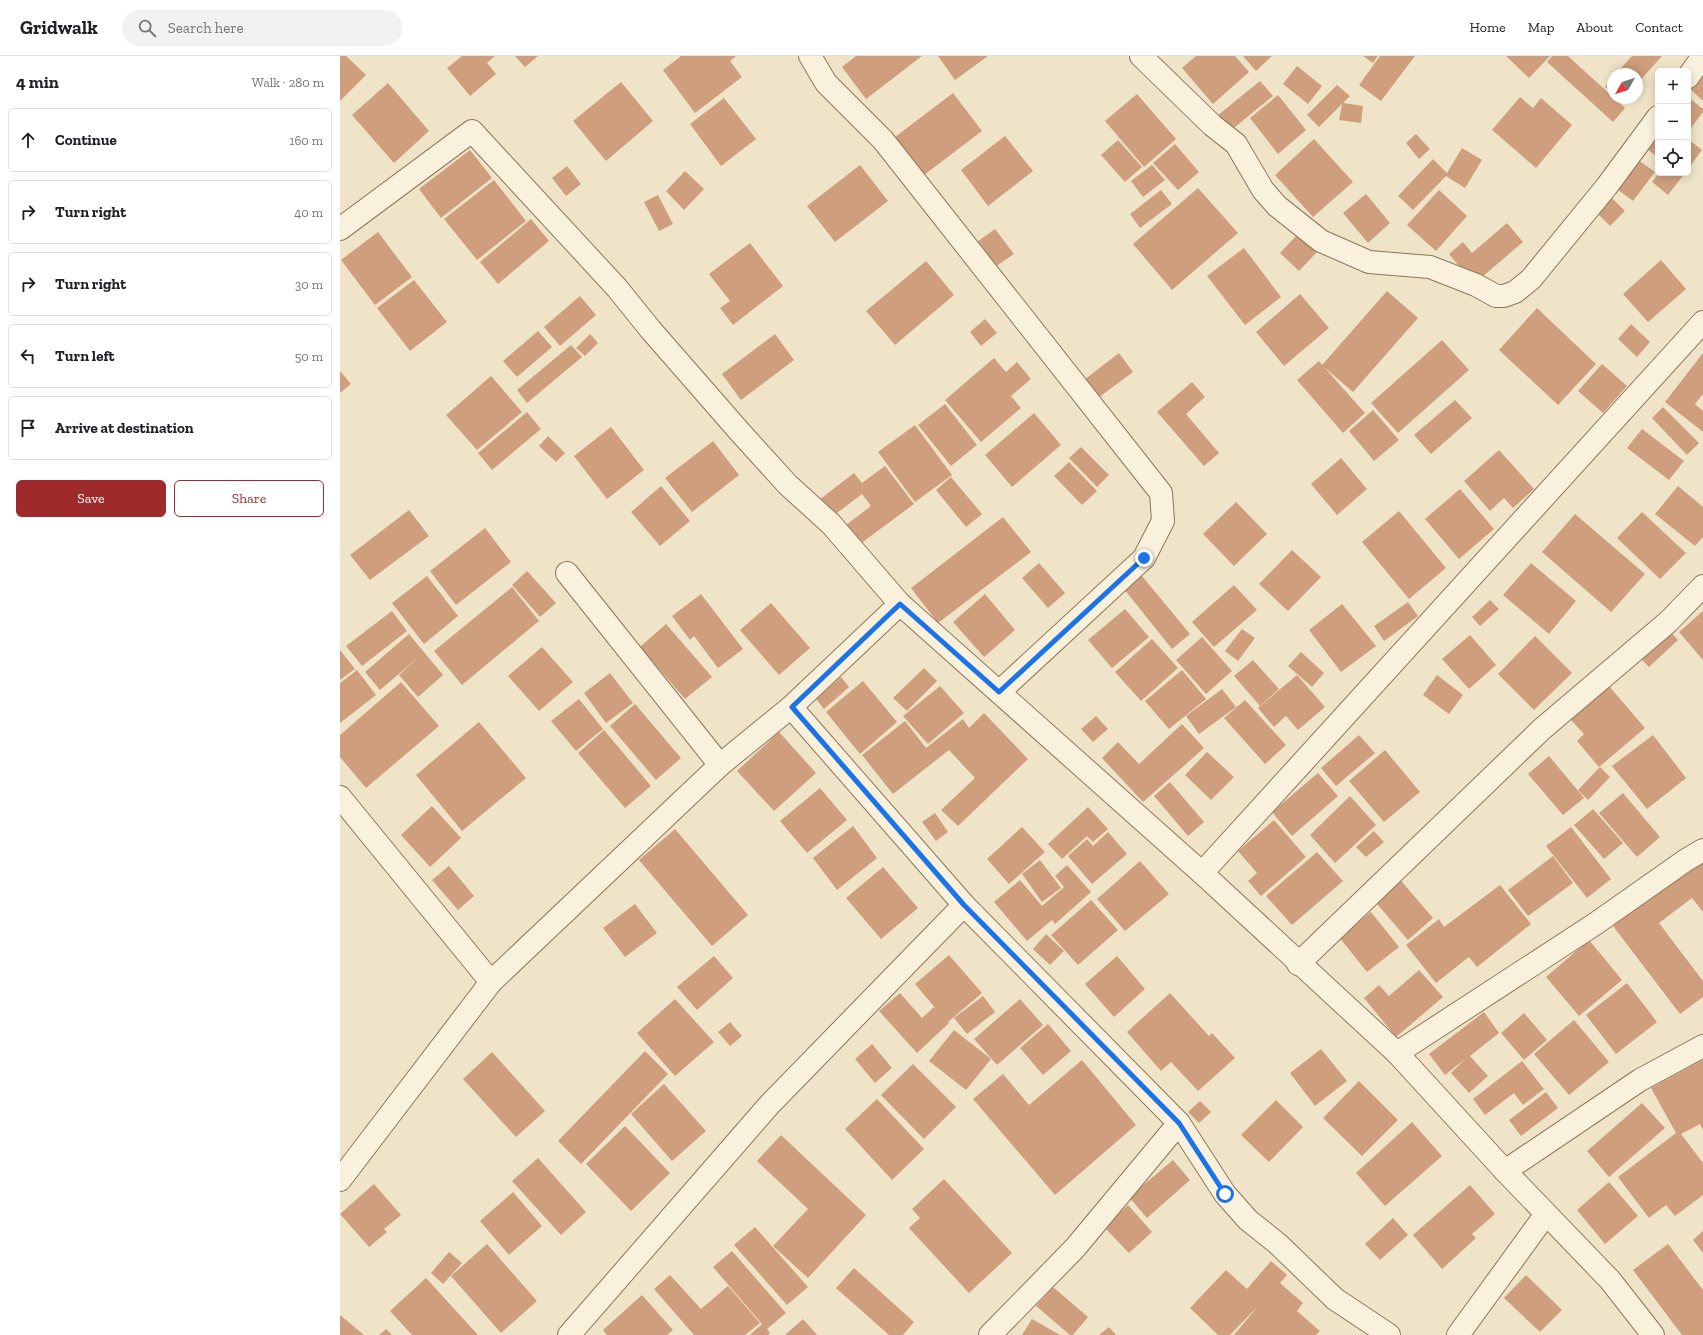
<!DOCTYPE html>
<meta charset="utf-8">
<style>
body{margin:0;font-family:"Zilla Slab",serif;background:#f2f2f2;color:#202124}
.controls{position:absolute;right:12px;top:12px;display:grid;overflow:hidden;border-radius:6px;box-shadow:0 2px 10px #0003}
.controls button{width:36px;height:36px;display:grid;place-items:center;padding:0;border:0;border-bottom:1px solid #e0e0e0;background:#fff;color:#202124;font:20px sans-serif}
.compass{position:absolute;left:1267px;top:12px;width:36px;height:36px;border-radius:50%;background:#fff;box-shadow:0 2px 10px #0003;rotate:231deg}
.stop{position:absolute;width:12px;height:12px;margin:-9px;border:3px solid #1a73e8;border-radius:50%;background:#fff}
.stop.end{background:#1a73e8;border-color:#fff;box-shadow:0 1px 4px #0008}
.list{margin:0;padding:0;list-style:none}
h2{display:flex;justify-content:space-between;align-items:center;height:52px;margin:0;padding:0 16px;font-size:17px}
h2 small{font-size:13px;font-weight:400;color:#757577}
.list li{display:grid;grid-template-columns:26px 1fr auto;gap:12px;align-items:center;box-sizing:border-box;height:64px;margin:0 8px 8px;padding:0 8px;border:1px solid #e0e0e0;border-radius:6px}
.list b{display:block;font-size:15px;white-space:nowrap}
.list em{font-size:13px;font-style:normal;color:#757577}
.actions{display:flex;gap:8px;padding:12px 16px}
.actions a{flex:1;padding:9px 0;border:1px solid #9e2a2b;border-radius:6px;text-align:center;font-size:14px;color:#9e2a2b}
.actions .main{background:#9e2a2b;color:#fff}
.icon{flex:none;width:22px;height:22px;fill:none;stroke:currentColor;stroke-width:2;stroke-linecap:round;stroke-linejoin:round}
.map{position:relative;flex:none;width:1363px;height:1279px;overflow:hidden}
header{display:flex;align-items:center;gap:24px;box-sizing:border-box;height:56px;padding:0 20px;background:#fff;border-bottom:1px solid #e0e0e0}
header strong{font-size:19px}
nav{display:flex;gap:22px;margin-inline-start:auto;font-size:14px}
.search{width:280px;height:36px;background:#f2f2f2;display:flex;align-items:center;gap:10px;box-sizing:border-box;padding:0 14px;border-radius:22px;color:#757577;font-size:15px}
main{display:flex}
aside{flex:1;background:#fff}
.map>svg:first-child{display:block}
.building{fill:#cf9f7d}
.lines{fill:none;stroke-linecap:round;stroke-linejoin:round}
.street-casing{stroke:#8d765c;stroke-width:24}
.street{stroke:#faf1dc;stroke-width:22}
.route{stroke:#1a73e8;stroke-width:5}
</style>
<header>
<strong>Gridwalk</strong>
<div class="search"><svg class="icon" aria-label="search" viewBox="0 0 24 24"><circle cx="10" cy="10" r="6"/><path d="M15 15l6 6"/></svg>Search here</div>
<nav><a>Home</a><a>Map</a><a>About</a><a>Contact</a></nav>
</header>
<main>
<aside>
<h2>4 min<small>Walk · 280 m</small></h2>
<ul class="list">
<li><svg class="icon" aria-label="ahead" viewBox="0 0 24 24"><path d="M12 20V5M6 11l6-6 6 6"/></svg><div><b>Continue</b></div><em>160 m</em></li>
<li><svg class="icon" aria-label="right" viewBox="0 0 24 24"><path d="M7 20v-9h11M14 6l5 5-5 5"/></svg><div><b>Turn right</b></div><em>40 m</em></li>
<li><svg class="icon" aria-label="right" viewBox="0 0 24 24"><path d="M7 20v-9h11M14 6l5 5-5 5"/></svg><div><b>Turn right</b></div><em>30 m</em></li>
<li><svg class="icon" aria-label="left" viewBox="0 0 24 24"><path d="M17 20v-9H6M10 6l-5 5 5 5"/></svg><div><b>Turn left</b></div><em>50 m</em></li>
<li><svg class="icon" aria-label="arrive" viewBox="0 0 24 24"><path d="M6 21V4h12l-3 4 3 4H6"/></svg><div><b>Arrive at destination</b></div></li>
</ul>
<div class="actions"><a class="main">Save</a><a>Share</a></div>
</aside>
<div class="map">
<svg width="1363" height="1279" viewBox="0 0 1363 1279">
<rect width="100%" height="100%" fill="#f0e4c8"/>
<g class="building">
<polygon points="0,0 6,0 26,19 0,45"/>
<polygon points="122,0 155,0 147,7 156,18 130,40 107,12"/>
<polygon points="175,0 198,0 185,11"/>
<polygon points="341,0 396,0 390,5 402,21 355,57 323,14"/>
<polygon points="516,0 582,0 526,43 502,11"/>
<polygon points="598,0 648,0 615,24"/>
<polygon points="856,0 895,0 909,16 873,48 842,12"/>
<polygon points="903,0 932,0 916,15"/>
<polygon points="1023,0 1038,0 1033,7"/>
<polygon points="1040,0 1075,0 1041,45 1019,29"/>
<polygon points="1166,0 1210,0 1189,22"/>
<polygon points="1212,0 1228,0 1285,52 1273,66 1207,6"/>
<polygon points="1292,0 1322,0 1297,28 1297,18 1276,18"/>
<polygon points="1363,0 1363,45 1348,31"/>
<polygon points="957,10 982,30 968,48 943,28"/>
<polygon points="1273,22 1273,38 1265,31"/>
<polygon points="920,25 933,40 889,76 877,60"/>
<polygon points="281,26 313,65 266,105 233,65"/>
<polygon points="48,27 89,75 54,107 12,59"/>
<polygon points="997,29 1010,40 1003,47 1023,50 1021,67 999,64 1002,48 979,71 967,59"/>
<polygon points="613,37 642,75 584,119 555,81"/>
<polygon points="797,38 836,83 804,111 765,65"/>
<polygon points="938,39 966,74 938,98 910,62"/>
<polygon points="1180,41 1193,52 1201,42 1232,69 1196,112 1152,74"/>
<polygon points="1348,41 1363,53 1363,56 1348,76"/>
<polygon points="384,42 416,83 381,110 350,68"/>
<polygon points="1076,78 1090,93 1079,103 1066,87"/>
<polygon points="1318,78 1318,102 1298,85"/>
<polygon points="665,80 693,115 648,150 621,114"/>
<polygon points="974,83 1013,126 973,161 935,119"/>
<polygon points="1348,83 1362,94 1348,113"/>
<polygon points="778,84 802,111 785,126 761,99"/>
<polygon points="835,88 859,116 838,134 813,107"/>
<polygon points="1122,92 1142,104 1125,132 1106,120 1073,154 1058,140 1093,103 1107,117"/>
<polygon points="130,94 152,122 101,162 79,133"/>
<polygon points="1287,96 1315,116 1293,145 1266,125"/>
<polygon points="520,109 548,145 495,186 467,150"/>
<polygon points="812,109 825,124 803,141 791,125"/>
<polygon points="227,110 241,128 226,140 212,122"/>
<polygon points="345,115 364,133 344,154 326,135"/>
<polygon points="1319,117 1345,117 1328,139 1312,126"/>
<polygon points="154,124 186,165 137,204 104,163"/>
<polygon points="1261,131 1285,155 1270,170 1246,146"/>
<polygon points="858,132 898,177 832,234 793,188"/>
<polygon points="821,134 832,148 800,172 790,158"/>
<polygon points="1099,134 1127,160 1096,195 1067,169"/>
<polygon points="1026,138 1050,167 1028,187 1003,157"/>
<polygon points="318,139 333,168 319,175 304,146"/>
<polygon points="191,163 209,185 158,228 140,206"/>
<polygon points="1167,167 1183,186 1134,228 1109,198 1123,186 1132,197"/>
<polygon points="655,173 674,198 649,215 630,191"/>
<polygon points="38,176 72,221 35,249 1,204"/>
<polygon points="958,178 977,196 959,215 940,197"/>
<polygon points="410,187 443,230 393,269 380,252 390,245 369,218"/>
<polygon points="904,192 941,241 905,269 867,220"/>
<polygon points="1321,204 1346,233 1308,266 1283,238"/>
<polygon points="586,205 614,239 555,289 526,255"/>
<polygon points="74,224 107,266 70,295 37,252"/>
<polygon points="1047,235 1078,262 1013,336 984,311 1025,357 1003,377 957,324 979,305 982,309"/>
<polygon points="960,238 989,272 944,310 916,276"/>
<polygon points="240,240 256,259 220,290 204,271"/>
<polygon points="1197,252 1256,308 1218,349 1159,294"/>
<polygon points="645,263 657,277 641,290 630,276"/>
<polygon points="1291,268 1310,286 1297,301 1278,283"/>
<polygon points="198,275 212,291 177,321 163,305"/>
<polygon points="250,278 258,287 245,300 236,292"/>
<polygon points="435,278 454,304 401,344 382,318"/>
<polygon points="1102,284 1129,314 1058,377 1031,347"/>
<polygon points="231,289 242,301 187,347 177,334"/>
<polygon points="779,297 793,316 754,345 740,327"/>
<polygon points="1363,297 1363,338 1355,348 1363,355 1363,376 1325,346"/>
<polygon points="654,302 666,316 677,306 691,323 671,340 681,352 641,386 605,344"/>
<polygon points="1262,308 1287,330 1263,357 1238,335"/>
<polygon points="0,315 11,328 0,337"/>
<polygon points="151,320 182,356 137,394 106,359"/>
<polygon points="852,326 865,341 846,358 879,397 864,410 817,356"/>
<polygon points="1115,344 1132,362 1091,398 1074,379"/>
<polygon points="605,348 637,389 611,410 578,369"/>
<polygon points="1323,351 1359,387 1347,399 1312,362"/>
<polygon points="1033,354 1059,384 1034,405 1009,375"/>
<polygon points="187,356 201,373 152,414 138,397"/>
<polygon points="694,357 721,389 672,431 645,399"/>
<polygon points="575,369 612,419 575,446 538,396"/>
<polygon points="271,371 304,414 267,443 234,400"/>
<polygon points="1302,373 1344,405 1329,424 1287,392"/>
<polygon points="208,380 225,397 216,406 199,390"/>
<polygon points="373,385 399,419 352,456 325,422"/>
<polygon points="741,391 769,419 757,431 729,402"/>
<polygon points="1159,394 1194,433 1173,452 1164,442 1150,455 1124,425"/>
<polygon points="1001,402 1027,433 997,459 971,428"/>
<polygon points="729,406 757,435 742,449 714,420"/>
<polygon points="545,410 574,448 520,488 506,469 531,450 522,438 493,460 479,444 514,417 522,427"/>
<polygon points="611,421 642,458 626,471 596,434"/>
<polygon points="321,430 350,465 320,490 291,456"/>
<polygon points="1338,430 1363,451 1363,481 1355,490 1315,458"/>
<polygon points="1120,433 1154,473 1119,503 1085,463"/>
<polygon points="896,446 927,478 894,510 863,478"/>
<polygon points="69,454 89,480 30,524 10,499"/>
<polygon points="1059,455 1106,512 1069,543 1022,486"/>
<polygon points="1302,456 1346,497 1320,523 1277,482"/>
<polygon points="1235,458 1305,518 1271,556 1202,496"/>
<polygon points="663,461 691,496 598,567 571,532"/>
<polygon points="145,472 171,506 116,549 90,515"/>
<polygon points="952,494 981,521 948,555 919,528"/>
<polygon points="699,507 725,537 708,552 682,522"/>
<polygon points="1191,507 1236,545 1209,578 1163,539"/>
<polygon points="797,514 850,578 832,593 780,528"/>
<polygon points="187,515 216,547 200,561 172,529"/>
<polygon points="87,520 118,560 84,588 52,547"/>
<polygon points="894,529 917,554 874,591 852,566"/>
<polygon points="172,531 199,565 122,629 94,595"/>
<polygon points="361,538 403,593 378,612 354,580 350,584 332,560"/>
<polygon points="645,538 675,574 644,601 613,566"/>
<polygon points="1150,544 1159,553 1140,570 1132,561"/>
<polygon points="1068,546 1078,560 1044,585 1034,570"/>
<polygon points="431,547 470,592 439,619 400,574"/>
<polygon points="1002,548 1036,590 1001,616 969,574"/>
<polygon points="785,553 809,581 772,612 748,584"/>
<polygon points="52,555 67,575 22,610 6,590"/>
<polygon points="1363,555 1363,604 1339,576"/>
<polygon points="326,568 372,621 345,643 300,591"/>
<polygon points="1327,572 1338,584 1309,611 1297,599"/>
<polygon points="902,573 915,582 898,605 885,595"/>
<polygon points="69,578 103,619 78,641 59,619 80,600 40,634 25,616"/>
<polygon points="1130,579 1156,609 1129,633 1102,603"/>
<polygon points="1195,580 1232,617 1194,654 1158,618"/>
<polygon points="862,581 892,615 866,638 836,604"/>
<polygon points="812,583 838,612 801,645 775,616"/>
<polygon points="202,591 233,626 199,655 168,620"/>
<polygon points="0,594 15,613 0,624"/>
<polygon points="961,596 984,617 972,631 948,610"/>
<polygon points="913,604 939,633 920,650 894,620"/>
<polygon points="584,612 597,625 567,655 553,642"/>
<polygon points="17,614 36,639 0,667 0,627"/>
<polygon points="842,614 866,643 829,673 805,645"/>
<polygon points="270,617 293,647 266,667 244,637"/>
<polygon points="957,619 985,651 958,674 946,660 934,671 918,652"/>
<polygon points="1097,619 1123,639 1109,658 1083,639"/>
<polygon points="501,621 509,631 484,653 476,643"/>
<polygon points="523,625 557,666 520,698 486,656"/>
<polygon points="61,626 99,670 26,732 0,701 0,679"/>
<polygon points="600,630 624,657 588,688 563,660"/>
<polygon points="1269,630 1305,672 1259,711 1237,685 1244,678 1230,663"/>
<polygon points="882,633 896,651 859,678 846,660"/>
<polygon points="239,643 263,673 236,695 211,665"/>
<polygon points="905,644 946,689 925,708 884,662"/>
<polygon points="295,648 341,702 316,724 270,670"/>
<polygon points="644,657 688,703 618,770 601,754 635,722 609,694 553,738 522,699 565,665 586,692 623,663 629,672"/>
<polygon points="756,660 768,673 753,686 741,673"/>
<polygon points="139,666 186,722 122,775 76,719"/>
<polygon points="842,668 864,692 803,746 762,702 778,686 799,708"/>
<polygon points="264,674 311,730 285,752 238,697"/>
<polygon points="439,676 476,717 434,755 397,715"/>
<polygon points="1019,679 1035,697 996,730 981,712"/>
<polygon points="1313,679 1346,722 1307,753 1272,710"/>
<polygon points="1045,694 1080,736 1044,766 1009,725"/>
<polygon points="867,696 894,721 871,744 845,719"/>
<polygon points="1209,700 1244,742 1223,759 1188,718"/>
<polygon points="1260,711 1270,721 1248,744 1238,734"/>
<polygon points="978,717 998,740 952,780 932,756"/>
<polygon points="830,726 864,766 848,780 814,740"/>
<polygon points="480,732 507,764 467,797 440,765"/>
<polygon points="1283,737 1320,781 1297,801 1259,757"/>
<polygon points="1010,740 1036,769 995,807 970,779"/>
<polygon points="92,750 121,782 90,811 61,779"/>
<polygon points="748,751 768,773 753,786 747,780 722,803 708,788"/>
<polygon points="1253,753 1283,787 1264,803 1234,769"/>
<polygon points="595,757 608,776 596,785 582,766"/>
<polygon points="934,764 966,801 921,840 908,825 917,817 898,795"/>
<polygon points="513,770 537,802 497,834 473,802"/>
<polygon points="682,771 705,796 669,828 647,803"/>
<polygon points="1231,771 1271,823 1247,842 1206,790"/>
<polygon points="335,773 408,859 372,890 299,804"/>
<polygon points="1034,775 1044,786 1026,801 1016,791"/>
<polygon points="768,776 787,798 752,828 728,800 747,783 753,790"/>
<polygon points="977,796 1003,825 952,869 926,840"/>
<polygon points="1213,800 1233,827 1188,860 1168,834"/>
<polygon points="700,804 721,832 702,846 682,818"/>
<polygon points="1363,804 1363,856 1352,842 1319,867 1363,925 1363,941 1340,958 1273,870 1344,815"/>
<polygon points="800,805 829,838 785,875 757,843"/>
<polygon points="727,809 751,836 715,868 712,864 687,885 654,846 680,824 702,850 724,831 715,820"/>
<polygon points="109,810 134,840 118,854 92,824"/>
<polygon points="543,811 578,852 541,883 506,842"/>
<polygon points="1057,820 1093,862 1068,884 1032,842"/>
<polygon points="1160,829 1191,868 1137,911 1129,901 1096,927 1066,889 1099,863 1104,871"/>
<polygon points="751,844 778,874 738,909 711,879"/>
<polygon points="295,848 317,877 285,901 263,872"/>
<polygon points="1031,856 1059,891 1027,916 999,881"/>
<polygon points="706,878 724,895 710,909 693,893"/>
<polygon points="1249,884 1282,924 1239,960 1206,921"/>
<polygon points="609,899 642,937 608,966 609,967 577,997 539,955 560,937 582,962 594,951 597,954 575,928"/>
<polygon points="374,900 393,922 357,954 337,931"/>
<polygon points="777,900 805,933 774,961 745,928"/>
<polygon points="1079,914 1103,941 1056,981 1024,942 1039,929 1049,940"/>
<polygon points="1287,927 1317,966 1276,998 1246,959"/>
<polygon points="830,937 869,980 872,977 895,1002 858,1035 831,1006 821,1015 787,976"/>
<polygon points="643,940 655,956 627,978 614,962"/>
<polygon points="335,943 374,986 335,1020 297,977"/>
<polygon points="680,943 703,969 657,1009 634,983"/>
<polygon points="1144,956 1159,977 1130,1000 1148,1020 1129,1037 1111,1017 1125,1003 1105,1019 1089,998"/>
<polygon points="1184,957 1207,984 1184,1004 1161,977"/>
<polygon points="1234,964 1269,1006 1229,1039 1194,998"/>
<polygon points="390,966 402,980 390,990 378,976"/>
<polygon points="708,968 731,995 703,1019 680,992"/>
<polygon points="614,974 651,1003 626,1034 589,1005"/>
<polygon points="532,988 552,1012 535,1027 515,1003"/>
<polygon points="981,993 1007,1025 975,1050 950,1017"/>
<polygon points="305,995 328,1018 241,1108 218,1085"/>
<polygon points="152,996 205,1055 176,1081 123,1023"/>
<polygon points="742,1004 796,1069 715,1139 633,1043 663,1018 689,1049"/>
<polygon points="1363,1004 1363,1074 1360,1068 1341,1078 1363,1107 1363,1139 1335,1160 1326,1149 1309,1162 1278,1121 1336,1077 1311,1032"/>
<polygon points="1182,1005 1204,1033 1183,1049 1174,1037 1145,1059 1133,1043"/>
<polygon points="573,1008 616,1051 584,1083 541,1039"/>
<polygon points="1019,1025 1058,1064 1022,1100 983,1062"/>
<polygon points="324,1028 366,1075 332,1105 291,1058"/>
<polygon points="1206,1036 1218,1052 1181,1080 1169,1064"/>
<polygon points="537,1043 584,1093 552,1124 505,1073"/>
<polygon points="936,1044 963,1071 929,1106 901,1079"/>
<polygon points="860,1045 871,1056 859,1067 848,1056"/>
<polygon points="1302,1047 1325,1072 1269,1121 1247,1095"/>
<polygon points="1072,1066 1102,1100 1045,1150 1016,1117"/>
<polygon points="285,1070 330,1117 291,1155 246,1108"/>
<polygon points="441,1079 526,1159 468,1222 433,1190 468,1153 417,1105"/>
<polygon points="198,1102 246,1156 221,1179 172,1125"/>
<polygon points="833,1104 850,1124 807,1162 789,1141"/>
<polygon points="604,1123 672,1197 629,1237 569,1172 580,1162 572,1153"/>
<polygon points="1269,1126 1298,1160 1265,1188 1237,1154"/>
<polygon points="34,1128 61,1159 44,1173 47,1176 29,1191 0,1158"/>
<polygon points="1130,1129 1155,1158 1132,1178 1136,1182 1102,1213 1073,1179"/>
<polygon points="173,1136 202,1170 169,1199 140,1165"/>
<polygon points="788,1149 812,1176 789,1197 764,1171"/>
<polygon points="1053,1162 1068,1179 1040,1204 1025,1188"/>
<polygon points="415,1171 468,1231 447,1249 394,1189"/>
<polygon points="1363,1175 1363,1197 1353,1184"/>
<polygon points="147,1188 197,1245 161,1277 111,1220"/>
<polygon points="1328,1188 1363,1234 1363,1279 1342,1279 1293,1214"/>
<polygon points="392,1195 446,1257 427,1273 430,1277 428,1279 410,1279 422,1268 373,1211"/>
<polygon points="109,1196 122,1207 103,1228 91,1217"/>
<polygon points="931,1205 947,1219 940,1227 963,1247 957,1255 980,1275 976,1279 894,1279 918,1250 890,1279 878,1279 850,1252 886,1214 907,1233"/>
<polygon points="514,1212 574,1266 563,1279 549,1279 496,1232"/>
<polygon points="330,1219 361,1253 388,1230 420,1267 405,1279 354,1279 314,1233"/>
<polygon points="1186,1219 1222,1254 1200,1276 1164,1242"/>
<polygon points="86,1222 138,1279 72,1279 50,1255"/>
<polygon points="713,1231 748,1261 733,1279 730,1279 696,1250"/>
<polygon points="302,1239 333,1274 327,1279 267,1279 263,1274"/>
<polygon points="0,1259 24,1279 0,1279"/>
<polygon points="463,1263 477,1279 445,1279"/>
<polygon points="692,1263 720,1279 682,1279"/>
<polygon points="769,1271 776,1279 759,1279"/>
<polygon points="46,1273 52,1279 39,1279"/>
</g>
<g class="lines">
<defs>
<g id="street">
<polyline points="470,0 486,27 543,84 821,437 823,465 804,502 659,636"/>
<polyline points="801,0 872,69 896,88 923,134 937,150 981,185 1029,206 1090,211 1136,229 1156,240 1164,240 1175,236 1191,223 1267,130 1318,61"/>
<polyline points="1348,21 1363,0"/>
<polyline points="0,173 132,75 277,232 310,273 399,375 448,429 491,468 560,548 862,817 1057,997"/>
<polyline points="227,517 380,709"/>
<polyline points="451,651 624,849 839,1067 885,1138 908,1164 938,1188 995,1243 1049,1279"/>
<polyline points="0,741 151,926"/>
<polyline points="862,817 1363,266"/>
<polyline points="958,908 1202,673 1328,566 1363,530"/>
<polyline points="1165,1115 1300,1024 1363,990"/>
<polyline points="0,1124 151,926 380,709 451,651 560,548"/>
<polyline points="229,1279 430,1048 624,849"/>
<polyline points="650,1279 735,1192 839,1067"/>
<polyline points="1118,1279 1206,1158"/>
<polyline points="1313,1279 1270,1224 1165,1115 1057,997 1255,868 1346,804 1363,794"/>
</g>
</defs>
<use href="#street" class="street-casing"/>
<use href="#street" class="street"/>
</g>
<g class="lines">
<polyline class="route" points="804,502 659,636 560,548 452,651 624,849 839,1067 885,1138"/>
</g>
</svg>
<div class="controls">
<button>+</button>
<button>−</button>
<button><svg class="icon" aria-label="locate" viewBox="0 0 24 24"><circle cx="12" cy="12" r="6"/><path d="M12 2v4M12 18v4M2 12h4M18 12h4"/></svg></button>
</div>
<svg class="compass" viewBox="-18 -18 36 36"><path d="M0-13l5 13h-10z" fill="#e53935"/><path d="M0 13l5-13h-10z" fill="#757577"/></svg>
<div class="stop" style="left:885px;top:1138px"></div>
<div class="stop end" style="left:804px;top:502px"></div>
</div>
</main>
